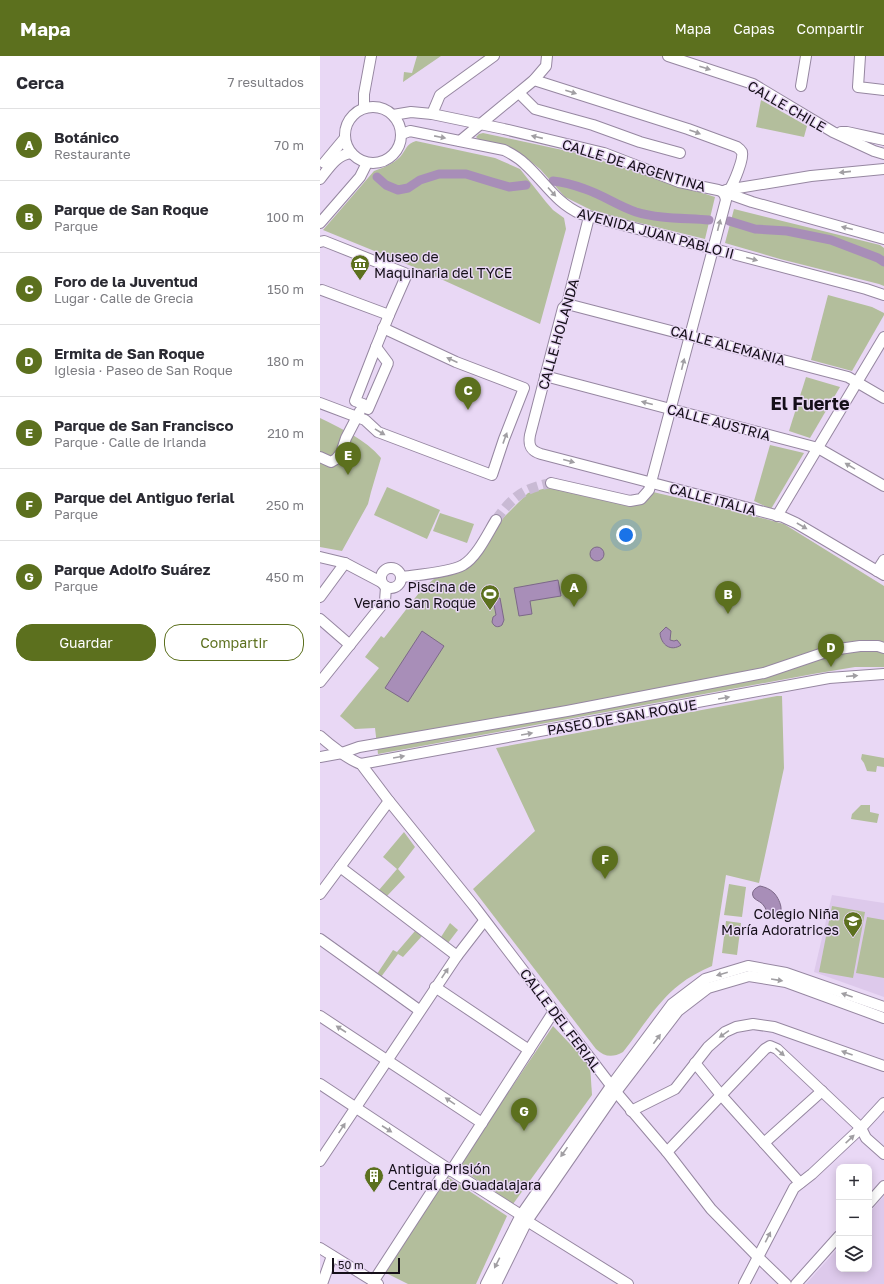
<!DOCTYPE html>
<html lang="es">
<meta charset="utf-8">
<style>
body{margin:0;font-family:"Golos Text",sans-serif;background:#f7f7f7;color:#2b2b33}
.controls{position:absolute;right:12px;bottom:12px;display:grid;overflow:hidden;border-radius:8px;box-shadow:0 2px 10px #0003}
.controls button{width:36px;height:36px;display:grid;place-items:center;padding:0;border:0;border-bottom:1px solid #e1e1e2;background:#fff;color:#2b2b33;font:20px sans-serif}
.scale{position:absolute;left:12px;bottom:10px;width:68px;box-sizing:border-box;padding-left:4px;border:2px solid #150f19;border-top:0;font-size:11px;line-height:14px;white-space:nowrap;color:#150f19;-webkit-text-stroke:3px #e9d8f5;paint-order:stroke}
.you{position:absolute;left:306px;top:479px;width:14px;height:14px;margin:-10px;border:3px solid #fff;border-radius:50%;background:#1a73e8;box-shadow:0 0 0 6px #1a73e833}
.badge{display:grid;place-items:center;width:26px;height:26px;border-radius:50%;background:#5c701e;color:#fff;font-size:13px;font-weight:700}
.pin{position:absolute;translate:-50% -33px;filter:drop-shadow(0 1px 2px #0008)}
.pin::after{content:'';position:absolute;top:21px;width:14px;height:12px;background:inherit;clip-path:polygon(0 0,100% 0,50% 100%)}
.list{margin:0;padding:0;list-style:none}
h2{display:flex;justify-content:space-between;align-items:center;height:52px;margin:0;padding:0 16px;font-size:17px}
h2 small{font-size:13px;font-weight:400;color:#7c7c81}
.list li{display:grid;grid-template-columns:26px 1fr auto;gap:12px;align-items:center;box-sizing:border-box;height:72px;padding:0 16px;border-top:1px solid #e1e1e2}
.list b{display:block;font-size:15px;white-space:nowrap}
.list p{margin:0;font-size:13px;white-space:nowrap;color:#7c7c81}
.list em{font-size:13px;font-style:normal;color:#7c7c81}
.actions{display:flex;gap:8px;padding:12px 16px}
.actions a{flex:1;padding:9px 0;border:1px solid #5c701e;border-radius:16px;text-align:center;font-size:14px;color:#5c701e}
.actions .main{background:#5c701e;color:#fff}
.icon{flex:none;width:22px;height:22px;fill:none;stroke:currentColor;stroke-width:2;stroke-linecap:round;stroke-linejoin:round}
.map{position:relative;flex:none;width:564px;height:1228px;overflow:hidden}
header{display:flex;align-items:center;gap:24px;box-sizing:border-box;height:56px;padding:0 20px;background:#5c701e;color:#fff}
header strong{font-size:19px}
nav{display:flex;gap:22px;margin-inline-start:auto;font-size:14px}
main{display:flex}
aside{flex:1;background:#fff}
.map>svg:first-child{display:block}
.built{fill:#ddc9eb}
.green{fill:#b3be9c}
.water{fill:#a88eb8;stroke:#7c6888}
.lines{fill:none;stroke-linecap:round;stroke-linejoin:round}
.canal{stroke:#a88eb8;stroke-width:9}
.minor-tunnel{stroke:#c9bad4;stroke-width:10;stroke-dasharray:10 5;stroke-linecap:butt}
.minor-casing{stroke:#9687a1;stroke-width:12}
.minor{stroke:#fff;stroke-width:10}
.oneway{fill:#a19fa3}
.labels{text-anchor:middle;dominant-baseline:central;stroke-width:3;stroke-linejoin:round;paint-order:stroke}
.street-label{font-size:14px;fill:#150f19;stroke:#e9d8f5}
.poi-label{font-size:14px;fill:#150f19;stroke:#e9d8f5;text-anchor:start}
.district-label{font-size:18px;font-weight:bold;fill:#150f19;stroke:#e9d8f5}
</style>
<header>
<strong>Mapa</strong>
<nav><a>Mapa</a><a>Capas</a><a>Compartir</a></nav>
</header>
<main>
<aside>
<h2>Cerca<small>7 resultados</small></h2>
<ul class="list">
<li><span class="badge">A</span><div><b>Botánico</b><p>Restaurante</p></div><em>70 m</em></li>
<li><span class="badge">B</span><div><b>Parque de San Roque</b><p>Parque</p></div><em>100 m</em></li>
<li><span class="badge">C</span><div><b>Foro de la Juventud</b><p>Lugar · Calle de Grecia</p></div><em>150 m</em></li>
<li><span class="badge">D</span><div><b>Ermita de San Roque</b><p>Iglesia · Paseo de San Roque</p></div><em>180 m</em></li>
<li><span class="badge">E</span><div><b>Parque de San Francisco</b><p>Parque · Calle de Irlanda</p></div><em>210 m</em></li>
<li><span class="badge">F</span><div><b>Parque del Antiguo ferial</b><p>Parque</p></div><em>250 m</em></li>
<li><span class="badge">G</span><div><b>Parque Adolfo Suárez</b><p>Parque</p></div><em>450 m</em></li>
</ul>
<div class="actions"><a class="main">Guardar</a><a>Compartir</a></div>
</aside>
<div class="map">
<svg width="564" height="1228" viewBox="0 0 564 1228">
<rect width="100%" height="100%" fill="#e9d8f5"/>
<g class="built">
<polygon points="512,839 564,847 564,941 494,916"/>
<polygon points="564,1140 564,1228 486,1228 519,1191 519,1213 549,1213 549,1157"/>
</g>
<g class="green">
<polygon points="97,0 121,0 83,26 84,16 92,17"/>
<polygon points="441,44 487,70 484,81 436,71"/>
<polygon points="163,77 261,98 395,141 385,183 275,156 245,141 220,113 201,98 185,89 159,84 156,81 159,78"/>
<path d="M96 85 175 102 200 113 226 146 233 154 244 162 246 173 220 268 101 214 3 174 54 115C63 112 73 108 80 101 86 94 86 88 96 85Z"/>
<polygon points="414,153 560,189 564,192 564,230 559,228 460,203 405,187"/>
<polygon points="508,239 552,251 564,257 564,259 532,315 491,304"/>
<polygon points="486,321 520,331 490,382 469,375"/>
<path d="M0 362C22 373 45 383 61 402L51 436 48 448 22 495 0 491Z"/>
<polygon points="450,389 484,397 451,453 434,445"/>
<polygon points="67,431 120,454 107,483 54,459"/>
<polygon points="230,431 298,446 333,436 423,457 464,468 564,530 564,611 535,611 493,618 58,698 55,672 35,673 20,660 59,612 45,601 61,580 64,582 102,533 120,518 151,508 183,462 208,437"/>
<polygon points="120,457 154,468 147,487 113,475"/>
<path d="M457 640H462L464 712 439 827 406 819 392 910C380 915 369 921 359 929 336 947 321 974 303 996 292 1002 285 1001 276 993L153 833 215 775 176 692Z"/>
<polygon points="542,698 564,702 564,711 557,710 556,716 547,715 544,707 541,703"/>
<polygon points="541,749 550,749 550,756 559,758 557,767 531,763 532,758"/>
<polygon points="84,776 95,791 78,813 85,821 67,840 59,834 77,813 63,801"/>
<polygon points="409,828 426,831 422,861 404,859"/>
<polygon points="512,850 545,856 533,922 499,916"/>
<polygon points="547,861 564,864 564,922 536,917"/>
<polygon points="406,865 421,867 417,899 402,897"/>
<polygon points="130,867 138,874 128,887 121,881"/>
<polygon points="95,875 102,880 83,901 78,898 61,921 57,918 73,894 77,896"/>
<polygon points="233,970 270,1009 272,1039 193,1148 138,1111"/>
<polygon points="125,1119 187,1160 156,1228 88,1228 62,1215"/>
</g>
<g class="water">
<circle cx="277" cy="498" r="7"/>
<polygon points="238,524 241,540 210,545 212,558 199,560 194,532"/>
<path d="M180 542 184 564 182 569C178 572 174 571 172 566L173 561 176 559 173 543Z"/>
<path d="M346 571 351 575 350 584 354 585 357 584 361 589C351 596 341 589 340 577Z"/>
<polygon points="102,575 124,590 88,646 65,632"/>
<path d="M440 830C445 831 450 833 454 837 459 842 467 859 454 860 447 861 447 854 444 850 442 846 437 845 434 842 430 836 435 832 440 830Z"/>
</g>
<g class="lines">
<g class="canal">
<polyline points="57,121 66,129 78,134 88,132 100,124 119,118 146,118 172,126 189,131 206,129"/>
<path d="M233 125C244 126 254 129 265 133 283 139 298 150 316 156 339 163 365 162 389 164"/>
<polyline points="409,165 435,173 467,175 511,184 558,202 564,206"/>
</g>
<path class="minor-tunnel" d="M176 464C192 441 204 432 231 427"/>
<defs>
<g id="minor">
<polyline points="348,0 433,28 513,76 554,95 564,98"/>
<polyline points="540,0 538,31 564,34"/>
<path d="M214 24 368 73 417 91C420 93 420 93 422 96 424 103 414 126 410 133"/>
<polyline points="481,30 486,0"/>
<polyline points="199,37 215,53 273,69 320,86 360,97"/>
<circle cx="53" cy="79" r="28"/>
<polyline points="44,52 44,38 51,0"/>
<polyline points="112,58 120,39 174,0"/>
<polyline points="73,59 91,56 112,58 184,73 284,97 359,126 398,134 432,146 564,183"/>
<polyline points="521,76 527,76 564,84"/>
<path d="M82 78 90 75 184 94C192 98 199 102 205 108 225 126 236 147 261 158L546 233 564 239"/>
<polyline points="140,85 214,24 226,10 227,0"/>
<polyline points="4,107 24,83"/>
<path d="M0 123C9 112 16 99 31 97"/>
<polyline points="406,134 491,120 564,113"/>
<path d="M269 161 247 248 243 252 210 379C208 390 211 395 221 398L463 461 476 467 564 519"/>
<polyline points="0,167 40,121 47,107"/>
<polyline points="0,186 4,185 87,218 69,259 56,291"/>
<polyline points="2,234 69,259"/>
<polyline points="247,248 528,321 564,342"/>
<polygon points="56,291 68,307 48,353 43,348 35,345"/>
<polyline points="225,320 498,392 564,430"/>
<polyline points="0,347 45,364 58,376 172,419 184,383 204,332 136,306 63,272"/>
<polyline points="0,401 11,406 16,403 21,397 26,382 40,355"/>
<polyline points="231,427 310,445 321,443 329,434 406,144 405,140 402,135"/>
<polyline points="457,460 564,281"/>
<polyline points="0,501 25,507 61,526"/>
<circle cx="71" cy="522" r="10"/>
<polyline points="557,515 564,504"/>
<path d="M82 521C96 519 132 516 143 509 157 501 168 477 176 464"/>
<polyline points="0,541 25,507"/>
<polyline points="0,563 30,589"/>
<polyline points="0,626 65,545 66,531"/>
<path d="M0 680C10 689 29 704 41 708L69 745 154 850 296 1036 347 1096 391 1153 438 1201 466 1228"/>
<polyline points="0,701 22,697 39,691 247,655 444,617 512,594 540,590 558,590 564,592"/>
<polyline points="41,708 509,622 564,618"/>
<polyline points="20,811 137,900"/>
<polyline points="0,838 69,745"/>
<polyline points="0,883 99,954"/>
<polyline points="115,931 209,994"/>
<polyline points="0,960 162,1067"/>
<polyline points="375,1007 401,1039 480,1127"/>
<polyline points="0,1028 127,1112 201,1159"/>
<polyline points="311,1055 355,1033 388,991 405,976 416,971 433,968 454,971 564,1010"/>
<polyline points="444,1087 502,1035"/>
<polyline points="347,1096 445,993 450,990 457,993 541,1072 546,1082 564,1098"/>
<polyline points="0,1105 137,900 164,865"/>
<polyline points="131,1115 234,955"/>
<polyline points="549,1147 564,1130"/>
<polyline points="207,1165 308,1228"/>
<polyline points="0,1192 58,1228"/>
<polyline points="53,1226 127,1112"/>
<polyline points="2,1228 12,1200"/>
<polyline points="166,1228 201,1159 291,1030 352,948 385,923 428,910 466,917 564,951"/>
<polyline points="176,1228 207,1165 296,1036 358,955 388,932 429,920 466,926 564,962"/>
<polyline points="424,1228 474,1132 492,1118 541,1072 564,1047"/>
<polyline points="476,1228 519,1180"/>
</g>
</defs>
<use href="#minor" class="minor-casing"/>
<use href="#minor" class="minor"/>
</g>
<defs><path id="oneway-solid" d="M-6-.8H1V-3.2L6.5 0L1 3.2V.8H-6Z"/></defs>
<g class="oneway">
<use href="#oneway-solid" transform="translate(385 12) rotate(18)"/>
<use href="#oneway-solid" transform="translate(251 36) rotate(18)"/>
<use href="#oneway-solid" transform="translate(375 76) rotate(20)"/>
<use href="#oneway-solid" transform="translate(120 81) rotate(11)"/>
<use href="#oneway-solid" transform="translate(217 81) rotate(-167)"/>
<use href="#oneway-solid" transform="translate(525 116) rotate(174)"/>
<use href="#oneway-solid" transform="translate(232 136) rotate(48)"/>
<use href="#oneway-solid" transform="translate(399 169) rotate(-76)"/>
<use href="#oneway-solid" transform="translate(527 172) rotate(-166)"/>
<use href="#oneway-solid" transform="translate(432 203) rotate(15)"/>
<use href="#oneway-solid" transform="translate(132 304) rotate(-156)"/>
<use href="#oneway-solid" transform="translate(363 308) rotate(-76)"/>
<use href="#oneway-solid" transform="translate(327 347) rotate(-165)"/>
<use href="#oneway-solid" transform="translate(60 376) rotate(31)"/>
<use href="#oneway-solid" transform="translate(185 382) rotate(-70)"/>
<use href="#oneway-solid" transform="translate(249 405) rotate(15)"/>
<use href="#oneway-solid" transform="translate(530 410) rotate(-149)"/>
<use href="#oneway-solid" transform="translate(482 470) rotate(30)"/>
<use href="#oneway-solid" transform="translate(532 620) rotate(-5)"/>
<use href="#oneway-solid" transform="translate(404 642) rotate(-10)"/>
<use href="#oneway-solid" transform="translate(207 678) rotate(-10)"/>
<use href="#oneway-solid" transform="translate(79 701) rotate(-10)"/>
<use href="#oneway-solid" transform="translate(125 917) rotate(-56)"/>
<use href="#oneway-solid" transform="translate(402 918) rotate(164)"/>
<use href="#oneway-solid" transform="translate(457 924) rotate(9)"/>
<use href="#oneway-solid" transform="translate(527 939) rotate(-161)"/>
<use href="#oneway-solid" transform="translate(21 973) rotate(-147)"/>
<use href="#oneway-solid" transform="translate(404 978) rotate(145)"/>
<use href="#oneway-solid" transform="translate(337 983) rotate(-53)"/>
<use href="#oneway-solid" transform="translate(460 996) rotate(40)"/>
<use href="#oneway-solid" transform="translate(527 997) rotate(-160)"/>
<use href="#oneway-solid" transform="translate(130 1045) rotate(-146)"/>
<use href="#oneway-solid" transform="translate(22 1072) rotate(-56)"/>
<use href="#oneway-solid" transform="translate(67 1073) rotate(33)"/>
<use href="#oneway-solid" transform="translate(530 1083) rotate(-43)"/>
<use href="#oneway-solid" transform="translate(244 1096) rotate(125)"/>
<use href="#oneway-solid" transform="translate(448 1181) rotate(-63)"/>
<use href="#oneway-solid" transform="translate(177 1207) rotate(117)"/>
</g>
<defs>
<symbol id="museum-pin" viewBox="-11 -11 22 30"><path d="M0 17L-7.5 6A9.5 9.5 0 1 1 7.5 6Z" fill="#5c701e" stroke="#e9d8f5"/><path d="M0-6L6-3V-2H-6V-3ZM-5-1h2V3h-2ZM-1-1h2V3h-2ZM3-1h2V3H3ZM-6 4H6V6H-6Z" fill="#fff"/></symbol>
<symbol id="stadium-pin" viewBox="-11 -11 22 30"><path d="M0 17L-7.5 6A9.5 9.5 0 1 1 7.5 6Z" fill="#5c701e" stroke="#e9d8f5"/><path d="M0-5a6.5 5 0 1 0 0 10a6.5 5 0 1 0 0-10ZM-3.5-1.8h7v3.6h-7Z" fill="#fff"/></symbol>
<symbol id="school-pin" viewBox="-11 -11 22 30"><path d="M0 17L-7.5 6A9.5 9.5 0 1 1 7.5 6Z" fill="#5c701e" stroke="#e9d8f5"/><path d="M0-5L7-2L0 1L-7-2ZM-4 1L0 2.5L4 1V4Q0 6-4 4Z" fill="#fff"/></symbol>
<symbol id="building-pin" viewBox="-11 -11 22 30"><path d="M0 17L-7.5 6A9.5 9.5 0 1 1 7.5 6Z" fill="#5c701e" stroke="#e9d8f5"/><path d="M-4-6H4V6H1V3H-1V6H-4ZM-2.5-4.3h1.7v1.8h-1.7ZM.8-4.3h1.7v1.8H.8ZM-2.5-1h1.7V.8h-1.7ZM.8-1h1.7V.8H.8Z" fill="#fff"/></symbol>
</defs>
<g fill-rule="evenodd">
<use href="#museum-pin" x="29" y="197" width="22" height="30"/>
<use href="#stadium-pin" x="159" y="527" width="22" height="30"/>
<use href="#school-pin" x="522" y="854" width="22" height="30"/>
<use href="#building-pin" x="43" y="1109" width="22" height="30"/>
</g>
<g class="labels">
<g class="street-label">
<text transform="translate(467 50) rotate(30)">CALLE CHILE</text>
<text transform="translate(314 109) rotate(17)">CALLE DE ARGENTINA</text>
<text transform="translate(336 177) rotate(15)">AVENIDA JUAN PABLO II</text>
<text transform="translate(238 278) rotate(-74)">CALLE HOLANDA</text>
<text transform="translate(408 289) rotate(15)">CALLE ALEMANIA</text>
<text transform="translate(399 366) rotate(15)">CALLE AUSTRIA</text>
<text transform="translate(393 443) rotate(15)">CALLE ITALIA</text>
<text transform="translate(302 661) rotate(-10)">PASEO DE SAN ROQUE</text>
<text transform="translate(241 964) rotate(53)">CALLE DEL FERIAL</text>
</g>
<g class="poi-label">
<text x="54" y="200">Museo de<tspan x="54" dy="16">Maquinaria del TYCE</tspan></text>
<text x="156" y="530" text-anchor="end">Piscina de<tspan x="156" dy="16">Verano San Roque</tspan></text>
<text x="519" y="857" text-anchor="end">Colegio Niña<tspan x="519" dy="16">María Adoratrices</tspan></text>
<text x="68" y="1112">Antigua Prisión<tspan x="68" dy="16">Central de Guadalajara</tspan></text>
</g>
<g class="district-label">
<text x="490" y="347">El Fuerte</text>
</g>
</g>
</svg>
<div class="controls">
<button>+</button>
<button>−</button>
<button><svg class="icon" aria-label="layers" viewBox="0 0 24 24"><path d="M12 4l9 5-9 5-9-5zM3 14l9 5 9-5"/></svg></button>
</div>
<div class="scale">50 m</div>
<div class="you"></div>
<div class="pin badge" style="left:254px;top:551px">A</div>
<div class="pin badge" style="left:408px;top:558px">B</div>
<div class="pin badge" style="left:148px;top:354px">C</div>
<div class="pin badge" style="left:511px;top:611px">D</div>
<div class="pin badge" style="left:28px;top:419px">E</div>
<div class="pin badge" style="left:285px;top:823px">F</div>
<div class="pin badge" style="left:204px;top:1075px">G</div>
</div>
</main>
